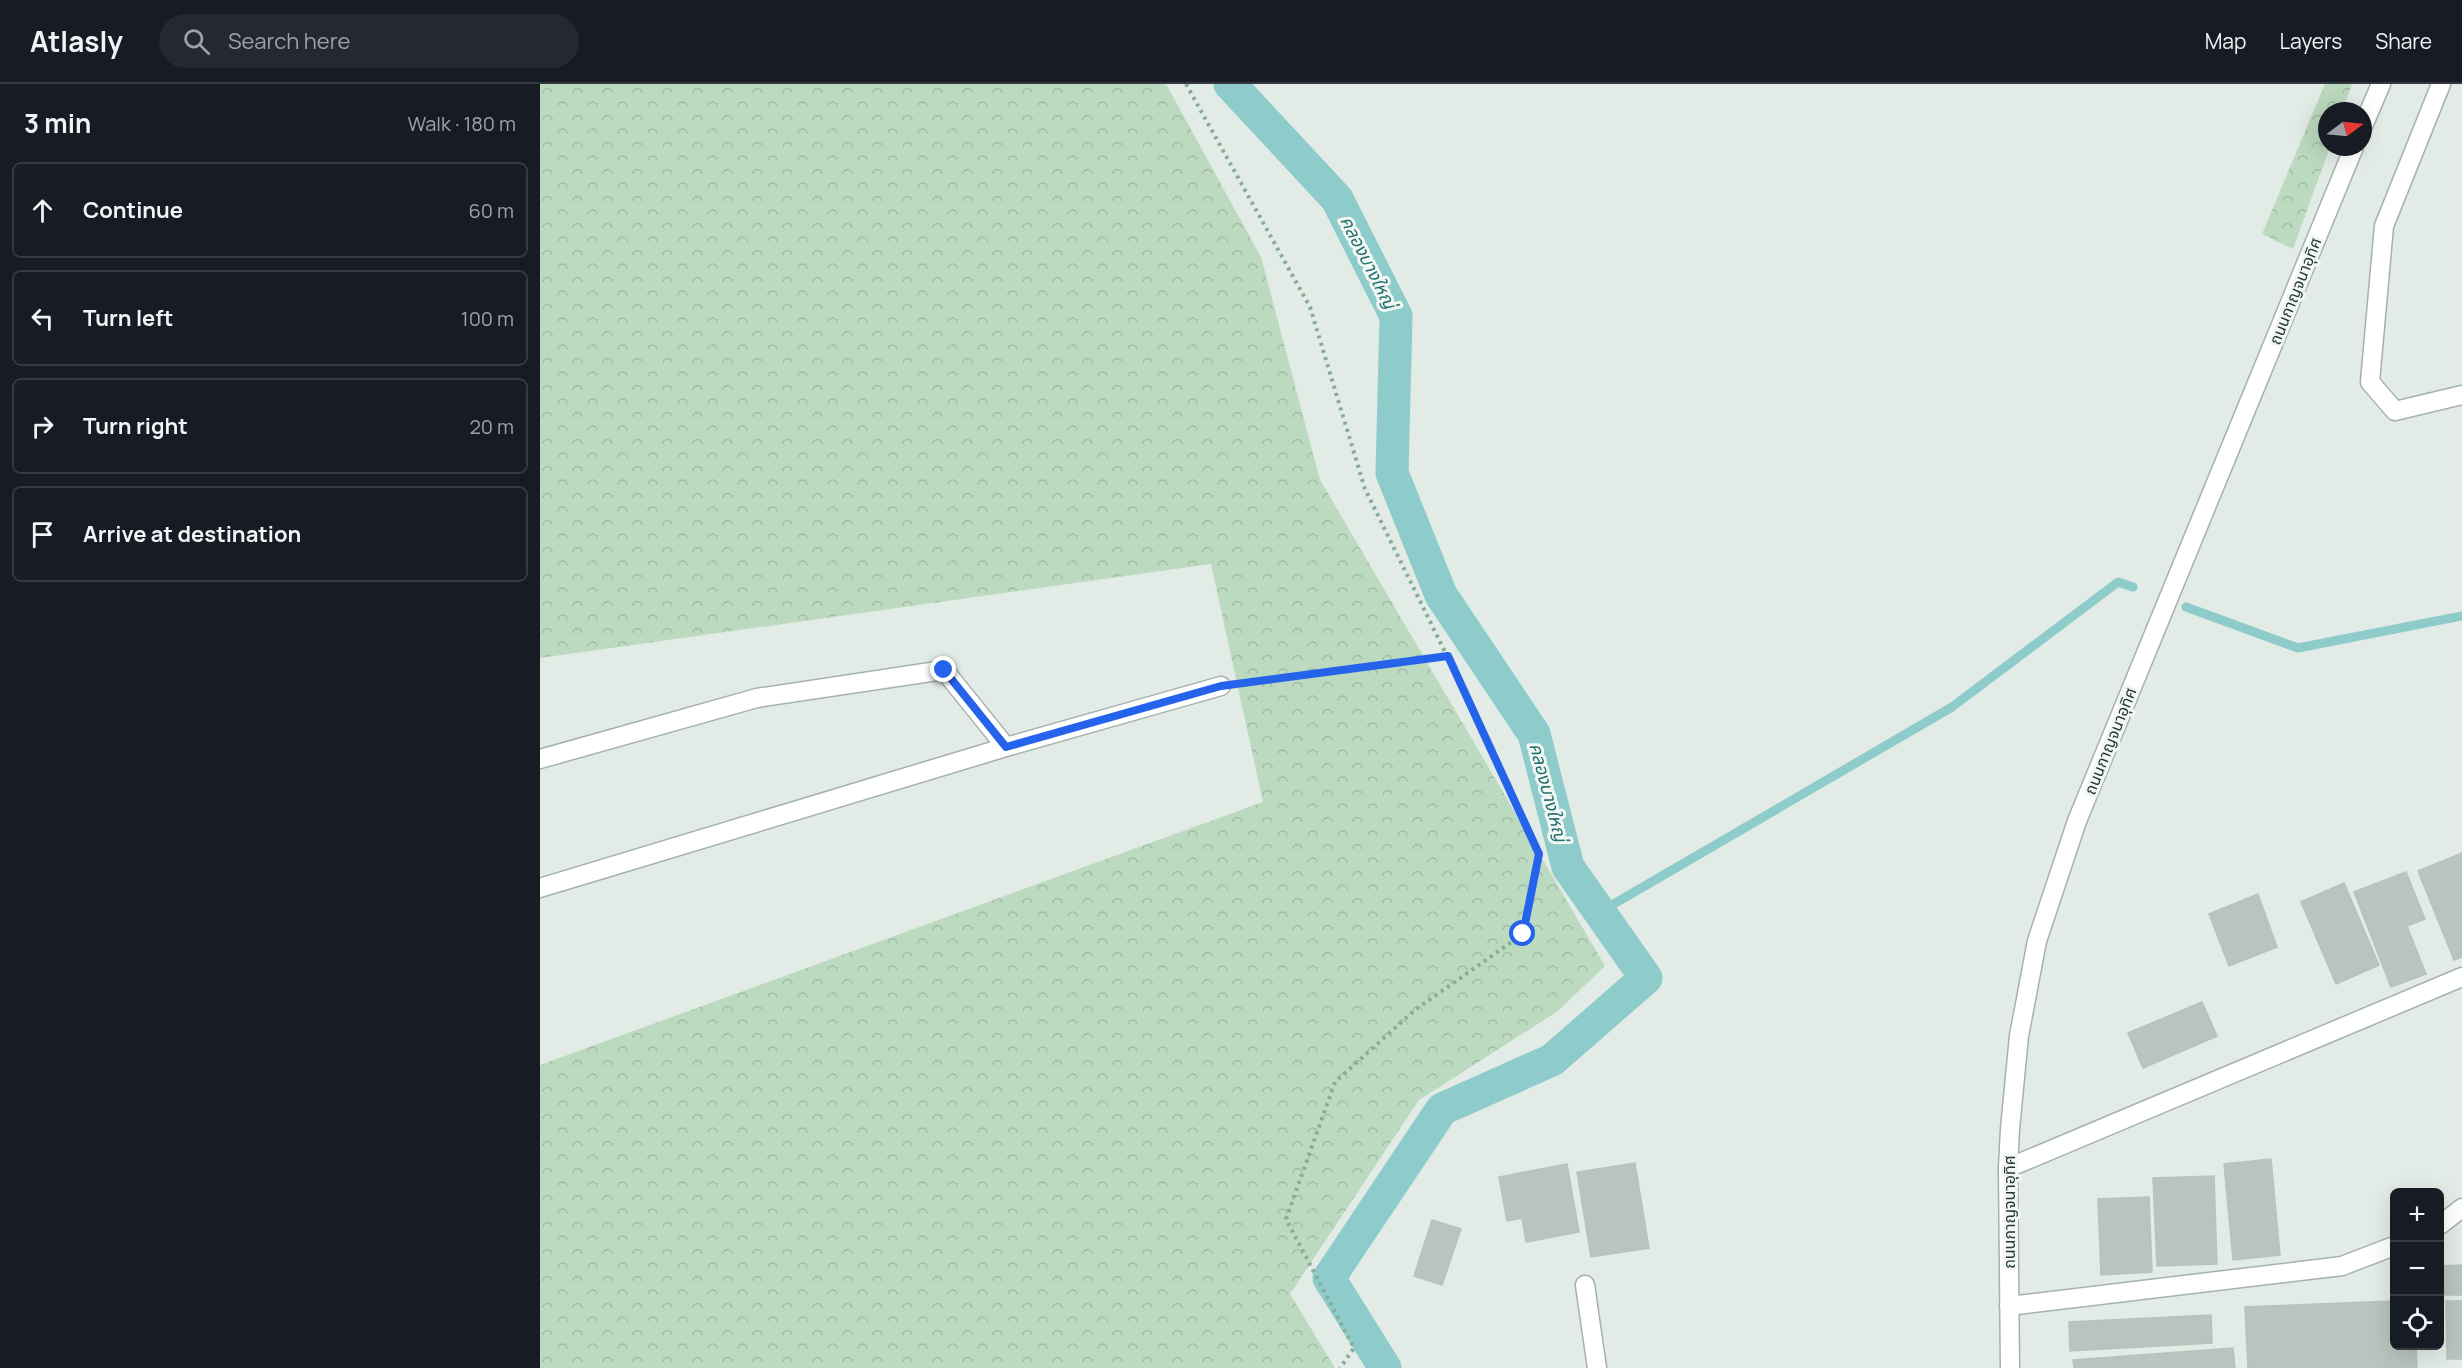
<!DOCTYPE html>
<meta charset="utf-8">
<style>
body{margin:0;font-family:Manrope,"Noto Sans Thai",sans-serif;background:#242831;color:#f1f3f6}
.controls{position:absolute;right:18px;bottom:18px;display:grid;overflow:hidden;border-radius:9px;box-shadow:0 6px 24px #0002}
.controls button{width:54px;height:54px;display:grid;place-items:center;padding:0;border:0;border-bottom:2px solid #363941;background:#171b24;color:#f1f3f6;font:30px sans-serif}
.compass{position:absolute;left:1778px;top:18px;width:54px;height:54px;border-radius:50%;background:#171b24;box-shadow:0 6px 24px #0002;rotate:74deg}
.stop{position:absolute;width:18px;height:18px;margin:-14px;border:4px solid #2563eb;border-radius:50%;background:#fff}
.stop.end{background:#2563eb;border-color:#fff;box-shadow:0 2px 6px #0008}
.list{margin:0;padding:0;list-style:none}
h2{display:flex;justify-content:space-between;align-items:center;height:78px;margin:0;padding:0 24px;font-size:26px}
h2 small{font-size:20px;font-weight:400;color:#9ea1a6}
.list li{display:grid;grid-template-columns:39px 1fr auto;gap:18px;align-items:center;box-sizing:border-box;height:96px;margin:0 12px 12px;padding:0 12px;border:2px solid #363941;border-radius:9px}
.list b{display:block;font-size:22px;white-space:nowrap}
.list em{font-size:20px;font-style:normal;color:#9ea1a6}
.icon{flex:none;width:33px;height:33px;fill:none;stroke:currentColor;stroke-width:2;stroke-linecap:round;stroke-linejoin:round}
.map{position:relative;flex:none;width:1922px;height:1284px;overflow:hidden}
header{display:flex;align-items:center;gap:36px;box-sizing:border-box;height:84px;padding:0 30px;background:#171b24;border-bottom:2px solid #363941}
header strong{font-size:28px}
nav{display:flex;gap:33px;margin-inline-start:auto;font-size:21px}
.search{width:420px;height:54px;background:#242831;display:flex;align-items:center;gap:15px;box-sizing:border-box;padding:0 21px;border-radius:33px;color:#9ea1a6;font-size:22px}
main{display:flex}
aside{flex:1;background:#171b24}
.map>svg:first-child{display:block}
.forest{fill:url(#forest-crowns)}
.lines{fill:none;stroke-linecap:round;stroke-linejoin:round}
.stream{stroke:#8ecbcb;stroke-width:9}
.canal{stroke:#8ecbcb;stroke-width:33}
.building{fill:#b7c5be;stroke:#b5c4bb;stroke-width:1.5}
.minor-casing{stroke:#a5b2ab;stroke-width:21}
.path{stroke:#85ab99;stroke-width:4;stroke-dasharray:3 4.5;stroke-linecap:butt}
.minor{stroke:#fff;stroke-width:18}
.route{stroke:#2563eb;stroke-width:8}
.labels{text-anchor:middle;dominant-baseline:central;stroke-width:6;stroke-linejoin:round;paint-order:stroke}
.street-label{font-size:16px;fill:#233a30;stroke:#f2f7f4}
.water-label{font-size:18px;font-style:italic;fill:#237070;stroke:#f2f7f4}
</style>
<header>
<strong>Atlasly</strong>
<div class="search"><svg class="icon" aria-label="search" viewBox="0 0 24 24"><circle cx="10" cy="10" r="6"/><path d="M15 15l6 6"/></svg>Search here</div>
<nav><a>Map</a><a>Layers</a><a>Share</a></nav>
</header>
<main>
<aside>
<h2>3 min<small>Walk · 180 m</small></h2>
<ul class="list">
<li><svg class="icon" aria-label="ahead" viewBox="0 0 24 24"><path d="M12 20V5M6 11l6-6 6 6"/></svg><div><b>Continue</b></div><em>60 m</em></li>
<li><svg class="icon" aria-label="left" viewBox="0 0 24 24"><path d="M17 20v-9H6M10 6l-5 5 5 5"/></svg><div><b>Turn left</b></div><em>100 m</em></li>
<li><svg class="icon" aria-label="right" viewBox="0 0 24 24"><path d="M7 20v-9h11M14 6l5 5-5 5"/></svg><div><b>Turn right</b></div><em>20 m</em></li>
<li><svg class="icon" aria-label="arrive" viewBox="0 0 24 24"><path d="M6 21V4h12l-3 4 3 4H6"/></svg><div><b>Arrive at destination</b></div></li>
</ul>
</aside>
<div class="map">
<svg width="1922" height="1284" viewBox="0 0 1922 1284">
<defs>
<pattern id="forest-crowns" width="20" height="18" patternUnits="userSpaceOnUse" patternTransform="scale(1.5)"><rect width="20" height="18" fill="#bcdac0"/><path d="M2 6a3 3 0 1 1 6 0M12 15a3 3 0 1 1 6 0" fill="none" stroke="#a1bca5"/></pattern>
</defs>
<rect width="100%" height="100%" fill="#e2ebe5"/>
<g class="forest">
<polygon points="0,0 626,0 721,173 780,396 1065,882 1018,927 879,1016 750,1210 795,1284 0,1284 0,981 723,718 671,480 0,574"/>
<polygon points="1785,0 1812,0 1802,27 1787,27 1787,63 1790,63 1753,165 1722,150"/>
</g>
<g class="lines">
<g class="stream">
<polyline points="1646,523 1758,564 1922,532"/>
<polyline points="1060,828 1412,623 1578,498 1593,503"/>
</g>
<polyline class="canal" points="690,0 797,115 856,232 852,389 901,511 994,650 1028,783 1106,894 1012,976 902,1025 789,1194 845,1284"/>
</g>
<g class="building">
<polygon points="1922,769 1922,873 1914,876 1878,787"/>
<polygon points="1866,788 1885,835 1867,842 1886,890 1851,903 1814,808"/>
<polygon points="1804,799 1839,881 1796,900 1761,818"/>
<polygon points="1718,810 1737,863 1689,882 1669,830"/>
<polygon points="1662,918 1677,952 1603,984 1588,949"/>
<polygon points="1731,1075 1740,1171 1693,1176 1684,1080"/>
<polygon points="1095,1079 1109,1164 1051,1173 1037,1088"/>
<polygon points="1027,1080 1039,1148 986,1158 982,1134 967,1137 959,1093"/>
<polygon points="1674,1092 1677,1180 1617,1182 1613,1094"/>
<polygon points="1609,1113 1612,1188 1561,1191 1558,1115"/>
<polygon points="892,1136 921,1145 902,1201 874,1192"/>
<polygon points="1922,1181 1922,1211 1900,1211 1900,1182"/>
<polygon points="1854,1217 1854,1262 1876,1262 1877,1284 1708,1284 1705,1223"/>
<polygon points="1906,1217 1922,1217 1922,1275 1907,1275"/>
<polygon points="1671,1231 1672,1259 1530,1267 1529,1238"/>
<polygon points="1693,1264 1695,1284 1534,1284 1533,1276"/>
</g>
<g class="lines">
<defs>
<g id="minor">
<polyline points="1901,0 1844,142 1830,298 1855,327 1922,311"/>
<polyline points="1823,42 1841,0"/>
<polyline points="0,675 217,614 404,586 466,663"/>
<polyline points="0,804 466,663 681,602"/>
<polyline points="1468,1084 1922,893"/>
<polyline points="1900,1141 1922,1124"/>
<polyline points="1045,1201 1057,1284"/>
<polyline points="1469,1222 1802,1182 1854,1162"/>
<polyline points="1470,1284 1468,1084 1470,1045 1479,952 1497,857 1537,737 1814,63"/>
</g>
</defs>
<use href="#minor" class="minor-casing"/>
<g class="path">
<polyline points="646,0 770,223 825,405 907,572"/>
<polyline points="706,599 907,572 999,770 983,850 875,926 795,998 746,1135 814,1264 800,1284"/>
</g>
<use href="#minor" class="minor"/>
</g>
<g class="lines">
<polyline class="route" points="404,586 466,663 681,602 908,572 999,770 983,850"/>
</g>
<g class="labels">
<g class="street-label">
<text transform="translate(1755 207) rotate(-68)">ถนนกาญจนาอุทิศ</text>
<text transform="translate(1570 657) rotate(-68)">ถนนกาญจนาอุทิศ</text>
<text transform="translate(1469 1128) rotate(-90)">ถนนกาญจนาอุทิศ</text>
</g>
<g class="water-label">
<text transform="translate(829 178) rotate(63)">คลองบางใหญ่</text>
<text transform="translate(1009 708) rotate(75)">คลองบางใหญ่</text>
</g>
</g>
</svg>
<div class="controls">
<button>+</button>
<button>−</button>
<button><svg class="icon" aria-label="locate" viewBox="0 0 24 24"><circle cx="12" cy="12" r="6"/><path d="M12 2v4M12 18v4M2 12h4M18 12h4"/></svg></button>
</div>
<svg class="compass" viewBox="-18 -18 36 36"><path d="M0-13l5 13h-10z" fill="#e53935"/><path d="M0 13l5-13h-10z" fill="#9ea1a6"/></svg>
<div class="stop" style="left:983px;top:850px"></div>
<div class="stop end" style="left:404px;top:586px"></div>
</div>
</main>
